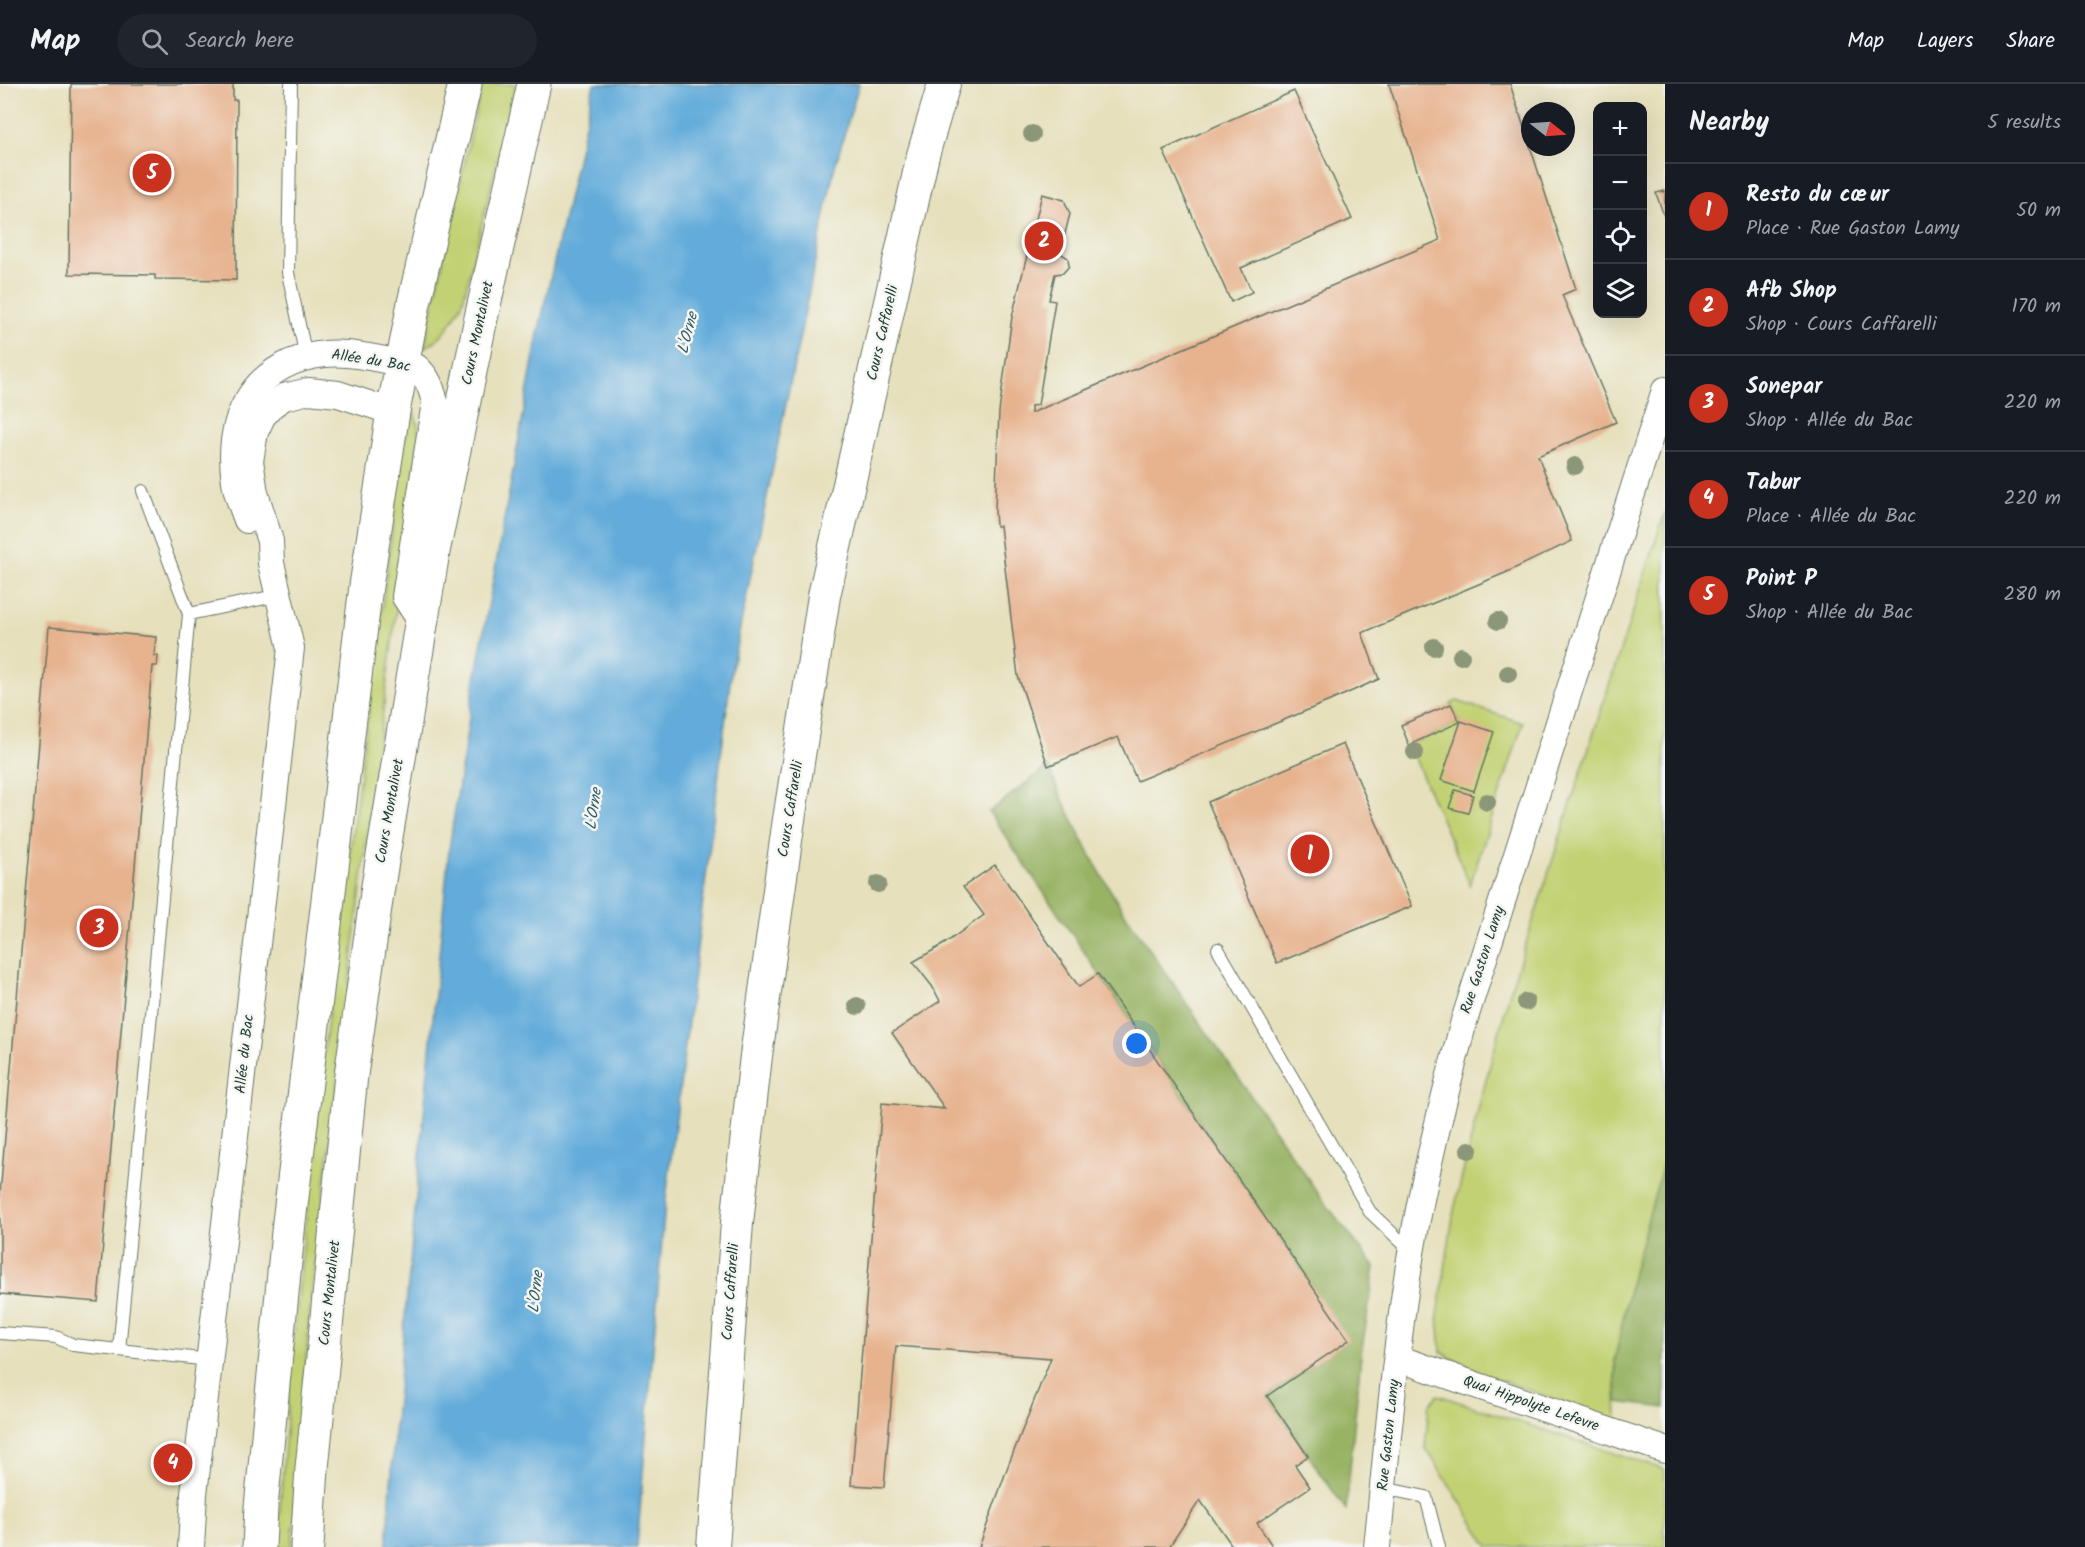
<!DOCTYPE html>
<meta charset="utf-8">
<style>
body{margin:0;font-family:Kalam,sans-serif;background:#20242c;color:#f1f3f6}
.controls{position:absolute;right:18px;top:18px;display:grid;overflow:hidden;border-radius:12px;box-shadow:0 6px 24px #0002}
.controls button{width:54px;height:54px;display:grid;place-items:center;padding:0;border:0;border-bottom:2px solid #363941;background:#171b24;color:#f1f3f6;font:30px sans-serif}
.compass{position:absolute;left:1521px;top:18px;width:54px;height:54px;border-radius:50%;background:#171b24;box-shadow:0 6px 24px #0002;rotate:107deg}
.you{position:absolute;left:1137px;top:960px;width:21px;height:21px;margin:-15px;border:4px solid #fff;border-radius:50%;background:#1a73e8;box-shadow:0 0 0 9px #1a73e833}
.badge{display:grid;place-items:center;width:39px;height:39px;border-radius:50%;background:#c8321e;color:#fff;font-size:20px;font-weight:700}
.pin{position:absolute;translate:-50% -50%;border:3px solid #fff;box-shadow:0 2px 6px #0006}
.list{margin:0;padding:0;list-style:none}
h2{display:flex;justify-content:space-between;align-items:center;height:78px;margin:0;padding:0 24px;font-size:26px}
h2 small{font-size:20px;font-weight:400;color:#9ea1a6}
.list li{display:grid;grid-template-columns:39px 1fr auto;gap:18px;align-items:center;box-sizing:border-box;height:96px;padding:0 24px;border-top:2px solid #363941}
.list b{display:block;font-size:22px;white-space:nowrap}
.list p{margin:0;font-size:20px;white-space:nowrap;color:#9ea1a6}
.list em{font-size:20px;font-style:normal;color:#9ea1a6}
.icon{flex:none;width:33px;height:33px;fill:none;stroke:currentColor;stroke-width:2;stroke-linecap:round;stroke-linejoin:round}
.map{position:relative;flex:none;width:1665px;height:1463px;overflow:hidden}
header{display:flex;align-items:center;gap:36px;box-sizing:border-box;height:84px;padding:0 30px;background:#171b24;border-bottom:2px solid #363941}
header strong{font-size:28px}
nav{display:flex;gap:33px;margin-inline-start:auto;font-size:21px}
.search{width:420px;height:54px;background:#20242c;display:flex;align-items:center;gap:15px;box-sizing:border-box;padding:0 21px;border-radius:33px;color:#9ea1a6;font-size:22px}
main{display:flex}
aside{flex:1;background:#171b24}
.map>svg:first-child{display:block}
.green{fill:#c2d173;stroke:#708754;stroke-width:1.5}
.forest{fill:#99b365;stroke:#5c784c;stroke-width:1.5}
.water{fill:#62abda;stroke:#407487;stroke-width:1.5}
.building{fill:#e7b38f}
.lines{fill:none;stroke-linecap:round;stroke-linejoin:round}
.service-casing{stroke:#657664;stroke-width:14}
.minor-casing{stroke:#657664;stroke-width:28}
.tertiary-casing{stroke:#657664;stroke-width:34}
.secondary-casing{stroke:#657664;stroke-width:35}
.service{stroke:#fff;stroke-width:12}
.minor{stroke:#fff;stroke-width:26}
.tertiary{stroke:#fff;stroke-width:32}
.secondary{stroke:#fff;stroke-width:33}
.tree{fill:#8b9778}
.labels{text-anchor:middle;dominant-baseline:central;stroke-width:5;stroke-linejoin:round;paint-order:stroke}
.street-label{font-size:15px;fill:#1f3d34;stroke:#f6f6f2}
.water-label{font-size:16px;font-style:italic;fill:#335e66;stroke:#f6f6f2}
</style>
<header>
<strong>Map</strong>
<div class="search"><svg class="icon" aria-label="search" viewBox="0 0 24 24"><circle cx="10" cy="10" r="6"/><path d="M15 15l6 6"/></svg>Search here</div>
<nav><a>Map</a><a>Layers</a><a>Share</a></nav>
</header>
<main>
<div class="map">
<svg width="1665" height="1463" viewBox="0 0 1665 1463">
<rect width="100%" height="100%" fill="#f6f6f2"/>
<filter id="ink" filterUnits="userSpaceOnUse"><feTurbulence type="fractalNoise" baseFrequency=".0167" numOctaves="2"/><feDisplacementMap in="SourceGraphic" scale="12" xChannelSelector="R" yChannelSelector="G"/><feConvolveMatrix kernelMatrix="1 2 1 2 8 2 1 2 1" color-interpolation-filters="sRGB"/></filter>
<filter id="wash" filterUnits="userSpaceOnUse"><feTurbulence type="fractalNoise" baseFrequency=".008" numOctaves="4" result="noise"/><feDisplacementMap in="SourceGraphic" scale="24" xChannelSelector="R" yChannelSelector="G"/><feGaussianBlur stdDeviation="1.35" result="paint"/><feColorMatrix in="noise" values="0 0 0 0 0 0 0 0 0 0 0 0 0 0 0 0 0 1.4 0 .05"/><feComposite in="paint" operator="in"/></filter>
<g filter="url(#wash)">
<rect width="100%" height="100%" fill="#e6e0bc"/>
<g class="green">
<path d="M482 0H516L463 217C455 235 443 255 424 264Z"/>
<polygon points="413,327 418,340 419,356 375,687 310,1223 292,1463 277,1463 291,1281 321,988 402,372 410,329"/>
<polygon points="1665,428 1665,1074 1631,1196 1615,1275 1617,1337 1477,1288 1441,1268 1438,1231 1454,1126 1480,1018 1510,908"/>
<polygon points="1457,617 1523,639 1470,801 1409,661 1460,638 1451,620"/>
<polygon points="1438,1311 1665,1386 1665,1463 1489,1463 1425,1363 1429,1322"/>
</g>
<g class="forest">
<path d="M1048 682C1069 733 1094 780 1123 827L1322 1115 1375 1183 1361 1271 1346 1426 1267 1312 1348 1256 989 728Z"/>
<polygon points="1665,1074 1665,1324 1617,1318 1615,1275 1631,1196"/>
</g>
<polygon class="water" points="594,0 859,0 834,86 732,583 664,1131 637,1463 387,1463 395,1338 449,765 475,595 538,250"/>
<g id="blocks">
<g class="building">
<polygon points="71,0 233,0 233,16 237,16 236,196 155,195 155,191 69,190"/>
<polygon points="1389,0 1510,0 1576,205 1562,211 1616,338 1538,372 1572,457 1505,489 1362,549 1379,595 1332,616 1137,697 1118,653 1048,682 1018,592 1000,442 996,442 995,426 999,328 1012,233 1042,110 1064,116 1070,130 1060,169 1068,174 1069,182 1063,189 1055,190 1049,216 1055,217 1038,321 1031,322 1031,329 1440,156"/>
<polygon points="1294,7 1352,135 1241,184 1252,208 1231,218 1163,66"/>
<polygon points="1665,107 1665,135 1656,109"/>
<polygon points="49,543 156,553 154,572 158,572 157,582 152,582 98,1218 0,1210 0,1111"/>
<polygon points="1451,620 1460,638 1409,661 1401,641"/>
<polygon points="1461,637 1494,648 1474,707 1441,696"/>
<polygon points="1343,660 1412,822 1277,879 1208,718"/>
<polygon points="1455,706 1473,711 1468,729 1449,724"/>
<polygon points="995,781 1079,903 1098,890 1349,1256 1267,1312 1308,1372 1295,1381 1310,1403 1257,1439 1273,1463 1233,1463 1200,1416 1169,1463 979,1463 1008,1382 1051,1274 896,1262 884,1403 851,1401 882,1019 945,1025 892,949 940,917 932,902 913,878 944,860 984,831 963,803"/>
<polygon points="168,1369 180,1369 178,1390 167,1389"/>
</g>
</g>
</g>
<g filter="url(#ink)">
<use href="#blocks" fill-opacity="0" stroke="#657664" stroke-width="1.5"/>
<g class="lines">
<defs>
<g id="service">
<polyline points="291,0 288,189 306,273"/>
<polyline points="143,407 189,530"/>
<polyline points="1218,865 1370,1128 1410,1166"/>
<polyline points="0,1249 56,1253 73,1261 210,1276"/>
<polyline points="119,1266 189,530 280,511"/>
<polyline points="1383,1404 1426,1413 1439,1463"/>
</g>
<g id="minor">
<path d="M247 436C243 424 236 410 235 397 225 332 256 277 325 270 349 267 392 277 416 283 428 293 431 303 435 318L405 513 422 539"/>
<polyline points="1397,1274 1665,1366"/>
<polyline points="191,1463 194,1410 291,564 271,479 270,457 255,409 250,377 255,348 262,333 272,321 284,313 309,307 338,310 393,328"/>
<path d="M1377 1463C1387 1365 1395 1266 1411 1169 1424 1091 1444 1014 1464 937L1665 306"/>
</g>
<polyline id="tertiary" points="713,1463 737,1139 756,972 788,742 824,512 923,71 944,0"/>
<g id="secondary">
<polyline points="259,1463 261,1423 289,1138 366,502 393,328 414,219 465,0"/>
<polyline points="307,1463 312,1384 351,991 378,802 433,468 481,234 534,0"/>
</g>
</defs>
<use href="#service" class="service-casing"/>
<use href="#minor" class="minor-casing"/>
<use href="#tertiary" class="tertiary-casing"/>
<use href="#secondary" class="secondary-casing"/>
<use href="#service" class="service"/>
<use href="#minor" class="minor"/>
<use href="#tertiary" class="tertiary"/>
<use href="#secondary" class="secondary"/>
</g>
<g class="tree">
<circle cx="1032" cy="50" r="9"/>
<circle cx="1575" cy="382" r="9"/>
<circle cx="1498" cy="537" r="9"/>
<circle cx="1434" cy="563" r="9"/>
<circle cx="1461" cy="572" r="9"/>
<circle cx="1508" cy="590" r="9"/>
<circle cx="1415" cy="668" r="9"/>
<circle cx="1487" cy="718" r="9"/>
<circle cx="878" cy="800" r="9"/>
<circle cx="1526" cy="918" r="9"/>
<circle cx="857" cy="922" r="9"/>
<circle cx="1469" cy="1066" r="9"/>
</g>
</g>
<g class="labels">
<g class="street-label">
<text transform="translate(478 249) rotate(-78)">Cours Montalivet</text>
<text transform="translate(883 249) rotate(-77)">Cours Caffarelli</text>
<text transform="translate(371 277) rotate(9)">Allée du Bac</text>
<text transform="translate(791 725) rotate(-81)">Cours Caffarelli</text>
<text transform="translate(390 727) rotate(-80)">Cours Montalivet</text>
<text transform="translate(1483 876) rotate(-72)">Rue Gaston Lamy</text>
<text transform="translate(245 970) rotate(-84)">Allée du Bac</text>
<text transform="translate(731 1208) rotate(-86)">Cours Caffarelli</text>
<text transform="translate(330 1209) rotate(-84)">Cours Montalivet</text>
<text transform="translate(1531 1320) rotate(19)">Quai Hippolyte Lefevre</text>
<text transform="translate(1389 1351) rotate(-84)">Rue Gaston Lamy</text>
</g>
<g class="water-label">
<text transform="translate(688 249) rotate(-76)">L'Orne</text>
<text transform="translate(594 725) rotate(-82)">L'Orne</text>
<text transform="translate(536 1208) rotate(-84)">L'Orne</text>
</g>
</g>
</svg>
<div class="controls">
<button>+</button>
<button>−</button>
<button><svg class="icon" aria-label="locate" viewBox="0 0 24 24"><circle cx="12" cy="12" r="6"/><path d="M12 2v4M12 18v4M2 12h4M18 12h4"/></svg></button>
<button><svg class="icon" aria-label="layers" viewBox="0 0 24 24"><path d="M12 4l9 5-9 5-9-5zM3 14l9 5 9-5"/></svg></button>
</div>
<svg class="compass" viewBox="-18 -18 36 36"><path d="M0-13l5 13h-10z" fill="#e53935"/><path d="M0 13l5-13h-10z" fill="#9ea1a6"/></svg>
<div class="you"></div>
<div class="pin badge" style="left:1310px;top:770px">1</div>
<div class="pin badge" style="left:1044px;top:157px">2</div>
<div class="pin badge" style="left:99px;top:844px">3</div>
<div class="pin badge" style="left:173px;top:1379px">4</div>
<div class="pin badge" style="left:152px;top:89px">5</div>
</div>
<aside>
<h2>Nearby<small>5 results</small></h2>
<ul class="list">
<li><span class="badge">1</span><div><b>Resto du cœur</b><p>Place · Rue Gaston Lamy</p></div><em>50 m</em></li>
<li><span class="badge">2</span><div><b>Afb Shop</b><p>Shop · Cours Caffarelli</p></div><em>170 m</em></li>
<li><span class="badge">3</span><div><b>Sonepar</b><p>Shop · Allée du Bac</p></div><em>220 m</em></li>
<li><span class="badge">4</span><div><b>Tabur</b><p>Place · Allée du Bac</p></div><em>220 m</em></li>
<li><span class="badge">5</span><div><b>Point P</b><p>Shop · Allée du Bac</p></div><em>280 m</em></li>
</ul>
</aside>
</main>
